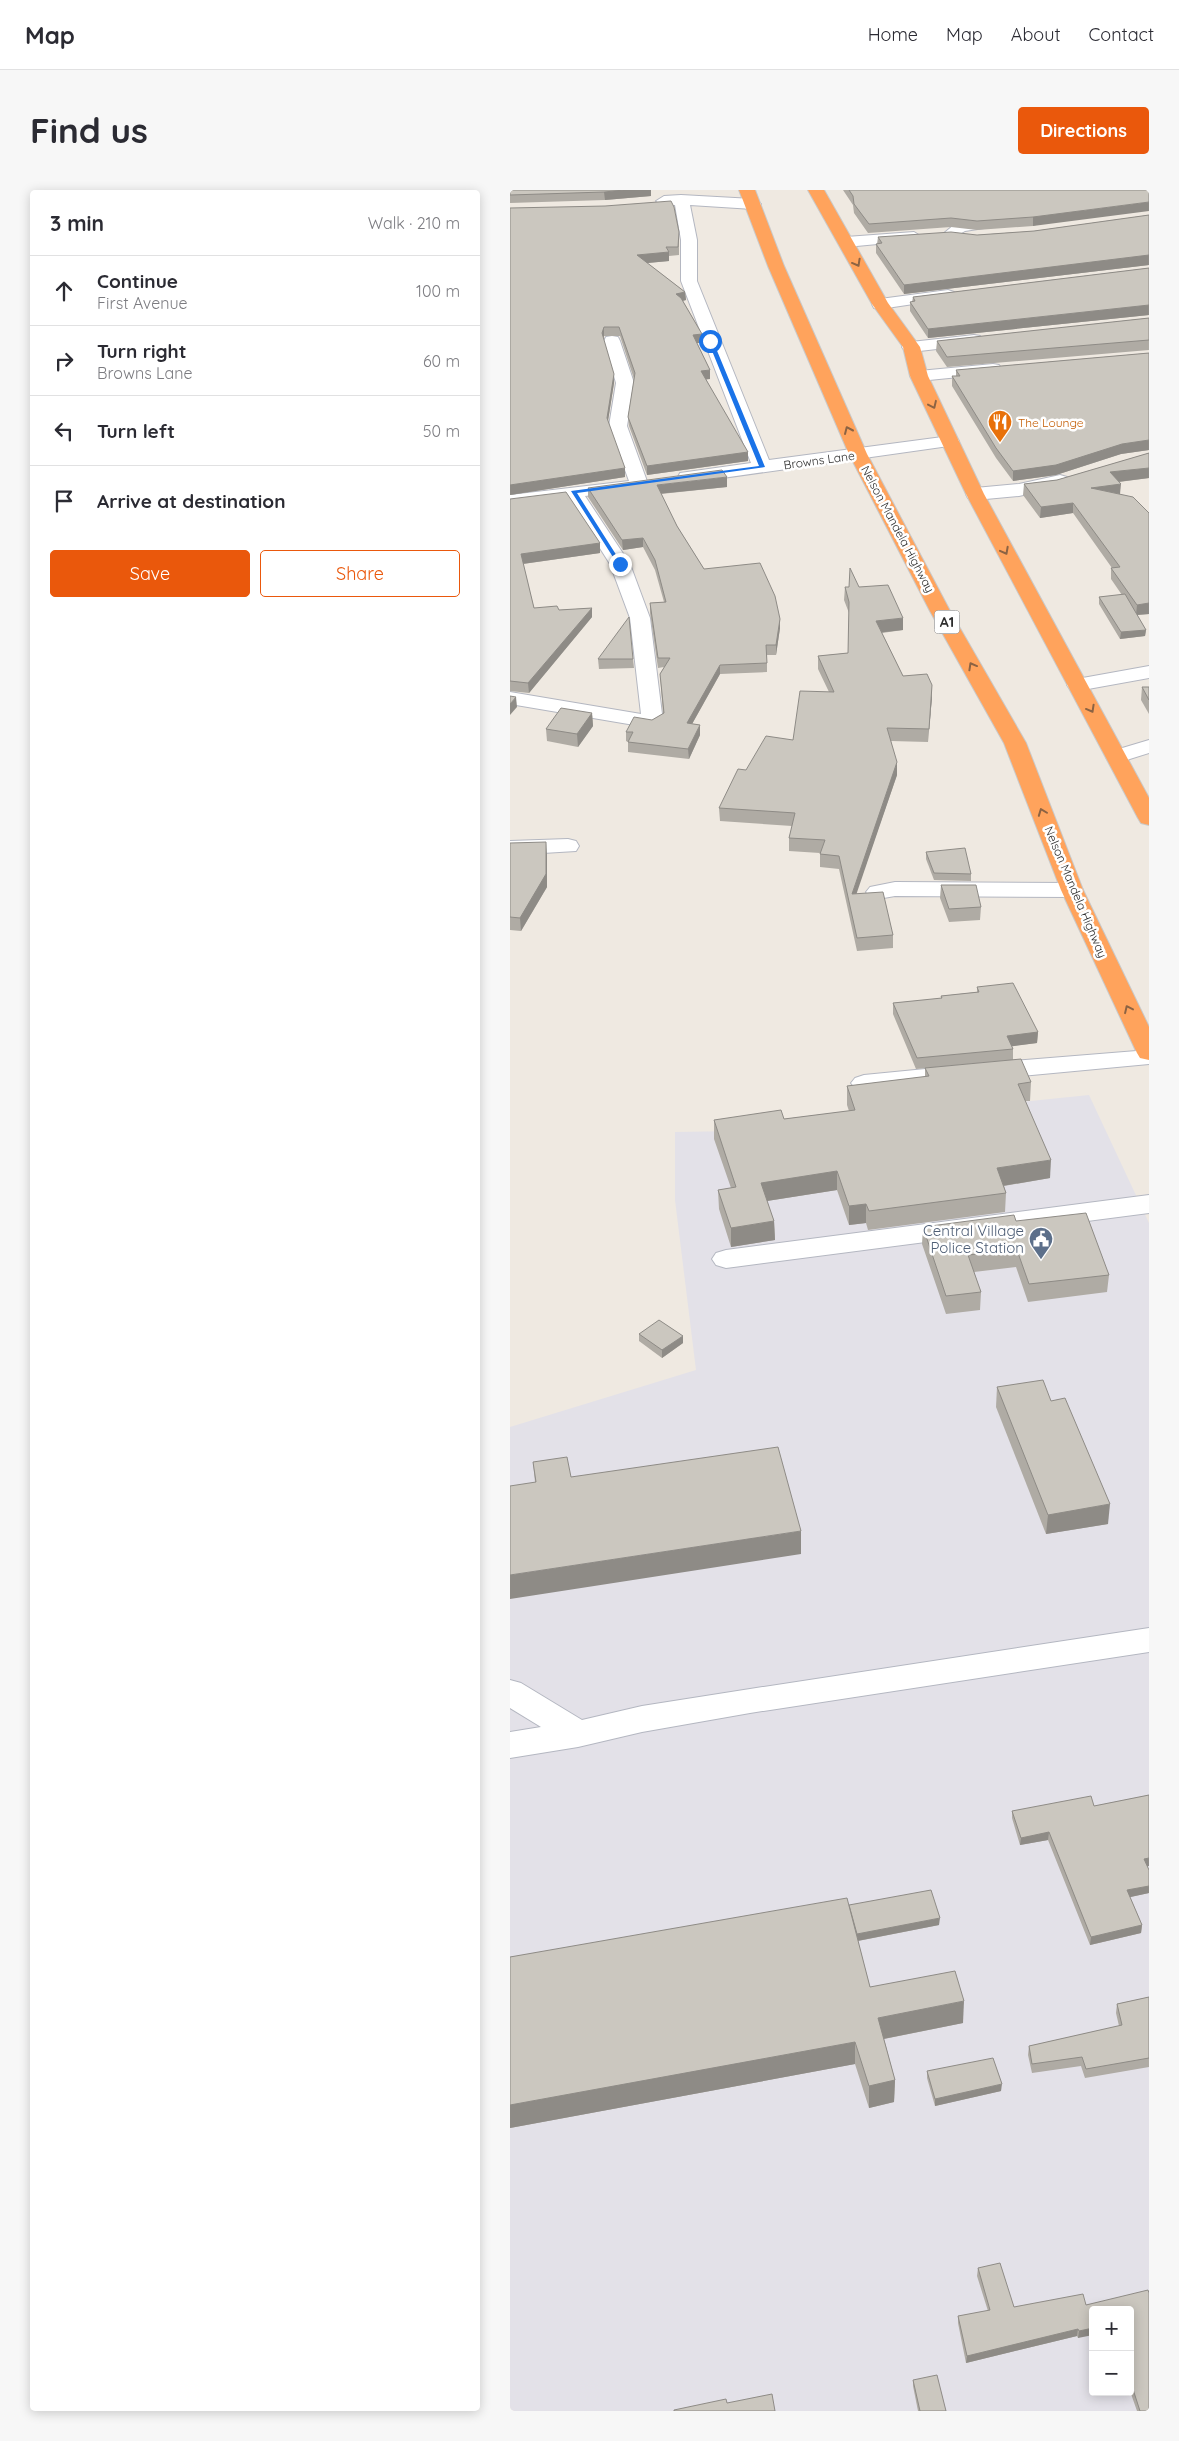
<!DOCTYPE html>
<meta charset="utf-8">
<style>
body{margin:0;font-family:Quicksand,sans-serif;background:#f7f7f7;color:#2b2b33}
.controls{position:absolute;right:15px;bottom:15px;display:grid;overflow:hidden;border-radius:5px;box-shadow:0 2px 12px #0003}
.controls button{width:45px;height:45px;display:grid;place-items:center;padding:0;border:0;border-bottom:1px solid #e1e1e2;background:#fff;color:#2b2b33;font:25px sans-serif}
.stop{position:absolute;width:15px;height:15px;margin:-11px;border:4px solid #1a73e8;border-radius:50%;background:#fff}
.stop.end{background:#1a73e8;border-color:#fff;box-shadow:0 1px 5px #0008}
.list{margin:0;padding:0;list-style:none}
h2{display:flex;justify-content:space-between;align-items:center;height:65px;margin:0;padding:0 20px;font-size:21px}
h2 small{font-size:16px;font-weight:400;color:#7c7c81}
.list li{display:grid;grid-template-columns:32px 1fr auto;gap:15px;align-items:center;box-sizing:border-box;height:70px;padding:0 20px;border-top:1px solid #e1e1e2}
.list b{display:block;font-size:19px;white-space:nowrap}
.list p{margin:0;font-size:16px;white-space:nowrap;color:#7c7c81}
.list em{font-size:16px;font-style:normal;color:#7c7c81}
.actions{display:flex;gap:10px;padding:15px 20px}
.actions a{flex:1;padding:11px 0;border:1px solid #ea580c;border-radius:5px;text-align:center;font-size:18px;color:#ea580c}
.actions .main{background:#ea580c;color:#fff}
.icon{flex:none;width:28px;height:28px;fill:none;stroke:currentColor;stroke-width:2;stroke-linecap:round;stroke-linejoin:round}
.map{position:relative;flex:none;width:639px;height:2221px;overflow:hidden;border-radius:5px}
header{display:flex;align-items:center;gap:30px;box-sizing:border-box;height:70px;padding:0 25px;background:#fff;border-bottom:1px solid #e1e1e2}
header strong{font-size:24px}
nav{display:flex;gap:28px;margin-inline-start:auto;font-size:18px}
.intro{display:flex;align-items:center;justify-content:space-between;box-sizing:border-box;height:120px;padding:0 30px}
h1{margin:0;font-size:35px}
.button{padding:12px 22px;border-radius:5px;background:#ea580c;color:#fff;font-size:18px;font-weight:700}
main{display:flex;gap:30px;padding:0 30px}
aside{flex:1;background:#fff;border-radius:5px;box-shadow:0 2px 12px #0003}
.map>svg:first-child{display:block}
.industrial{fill:#e3e1e8;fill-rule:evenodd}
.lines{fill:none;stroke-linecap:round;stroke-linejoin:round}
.minor-casing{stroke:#b4b7c1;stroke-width:2}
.highway-casing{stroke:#c9c9c9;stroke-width:2}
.minor{fill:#fff;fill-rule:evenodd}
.highway{fill:#ffa35c;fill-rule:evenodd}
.wall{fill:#afaba4}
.shaded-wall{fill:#8e8b86}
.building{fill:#cbc7bf;stroke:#8e8b86}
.oneway{stroke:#8c6343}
.route{fill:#1a73e8}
.labels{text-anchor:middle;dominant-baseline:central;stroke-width:5;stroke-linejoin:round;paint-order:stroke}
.far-food-label{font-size:12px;fill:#c56008;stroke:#fff;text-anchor:start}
.far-street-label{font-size:12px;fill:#2e2e2e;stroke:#fff}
.shield{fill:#fff;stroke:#6d6d6d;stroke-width:1}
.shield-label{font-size:14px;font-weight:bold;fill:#2e2e2e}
.service-label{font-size:15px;fill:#4e5e75;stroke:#fff;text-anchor:end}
</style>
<header>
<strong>Map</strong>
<nav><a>Home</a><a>Map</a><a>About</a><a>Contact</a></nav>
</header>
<div class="intro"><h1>Find us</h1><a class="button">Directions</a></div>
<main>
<aside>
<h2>3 min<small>Walk · 210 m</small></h2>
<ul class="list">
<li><svg class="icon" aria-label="ahead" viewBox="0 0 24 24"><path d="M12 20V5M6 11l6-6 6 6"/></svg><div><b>Continue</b><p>First Avenue</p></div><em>100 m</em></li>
<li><svg class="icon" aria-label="right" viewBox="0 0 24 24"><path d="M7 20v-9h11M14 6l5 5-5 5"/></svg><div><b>Turn right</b><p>Browns Lane</p></div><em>60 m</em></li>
<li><svg class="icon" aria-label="left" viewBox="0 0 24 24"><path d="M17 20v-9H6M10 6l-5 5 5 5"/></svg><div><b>Turn left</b></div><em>50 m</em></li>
<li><svg class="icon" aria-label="arrive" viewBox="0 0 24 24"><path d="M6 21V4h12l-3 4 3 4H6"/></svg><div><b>Arrive at destination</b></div></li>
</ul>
<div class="actions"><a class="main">Save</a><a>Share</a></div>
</aside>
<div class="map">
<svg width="639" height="2221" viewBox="0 0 639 2221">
<rect width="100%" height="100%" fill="#efe9e1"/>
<path class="industrial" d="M579 905 639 1033V2221H0V1237L186 1180 165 1010V942L228 941ZM583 2120H620V2202H583Z"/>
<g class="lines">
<defs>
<g id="minor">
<polygon points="171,5 243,9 251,14 243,19 180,15 187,50 187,91 259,270 440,246 446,247 449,251 446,255 177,293 170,291 168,287 170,283 241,273 171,91 171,50 165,15 154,16 146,11 154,6"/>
<polygon points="487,27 493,29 495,32 493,35 455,41 441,49 433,44 445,34"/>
<polygon points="404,42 412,47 410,50 336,57 328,52 336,47"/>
<polygon points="438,100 444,102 446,105 444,108 370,119 364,118 362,114 364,110 370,109"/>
<polygon points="464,145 470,146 472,150 470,154 401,162 395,161 392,157 395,153 401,152"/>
<polygon points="102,146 108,147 110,151 124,193 117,236 138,294 136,298 129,300 122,297 114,301 75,306 120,374 140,428 153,532 149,536 142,538 0,514 0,502 131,524 120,428 100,374 58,308 0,317 0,305 119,291 99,236 106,193 94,151 96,147"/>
<polygon points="483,174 489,175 492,179 489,183 409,191 403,190 400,186 403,182 409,181"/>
<polygon points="550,285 557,287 559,291 557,295 509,306 465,310 458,308 456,304 458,300 465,298 509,294"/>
<polygon points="639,476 639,488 567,501 560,499 557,495 560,491 567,489"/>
<polygon points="639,550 639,563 607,573 599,572 596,567 599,562"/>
<polygon points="58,649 66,651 69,656 66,661 0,665 0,651"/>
<polygon points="385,692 562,693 570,695 573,700 570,705 562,707 385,706 368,709 360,707 356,702 360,697"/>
<polygon points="639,860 639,874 479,889 470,886 467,881 470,876 479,873"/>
<polygon points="436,877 445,880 449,885 445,890 354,901 345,898 341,893 345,888 354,885"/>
<polygon points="639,1005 639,1023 216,1078 206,1075 202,1069 206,1063 216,1060"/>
<polygon points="639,1438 639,1462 240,1523 132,1542 68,1557 0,1568 0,1542 31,1537 0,1518 0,1490 11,1493 72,1530 132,1516 240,1499"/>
</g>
<g id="highway">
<polygon points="229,0 245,0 274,76 357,264 440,421 516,553 573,700 639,837 639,870 630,868 627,863 551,700 494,553 420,421 339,264 258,76"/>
<polygon points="298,0 314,0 378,113 410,157 418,186 474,304 639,608 639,635 631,633 628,628 456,304 400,186 393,157 362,114"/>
</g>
</defs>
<use href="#minor" class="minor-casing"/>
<use href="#highway" class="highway-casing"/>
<use href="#minor" class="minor"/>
<use href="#highway" class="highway"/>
</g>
<g class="wall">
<polygon points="0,0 141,0 141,6 95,10 0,13"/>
<polygon points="333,0 639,0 523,36 467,40 441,37 358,43 344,23 343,15"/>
<polygon points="0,18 169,50 169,65 159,66 159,71 137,73 175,102 176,110 173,111 192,144 192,153 187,153 200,180 200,189 196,189 238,271 137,285 119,236 118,227 124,189 110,146 94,146 93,149 104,193 98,231 115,287 0,305"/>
<polygon points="639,25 639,75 394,104 366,63 366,54 367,54 368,47 467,45 524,41"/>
<polygon points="639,78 639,125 418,148 400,121 400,112 402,112 403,107"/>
<polygon points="639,128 639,160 437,177 426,161 427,151"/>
<polygon points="639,163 639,260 611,264 546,285 503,291 486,268 442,196 442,186 446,186 446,180"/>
<polygon points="639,263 639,288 609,292 610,304 639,323 639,424 627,425 636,440 635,446 610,449 589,414 589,407 612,405 601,389 601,378 602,378 563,323 530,328 513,305 514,294 547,290"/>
<polygon points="217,297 151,304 167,336 194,379 270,429 270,438 266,465 257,465 257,482 210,484 182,534 190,535 190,545 179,569 118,562 118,552 116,551 116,542 142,530 153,524 150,484 154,477 148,478 140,423 140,413 154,412 145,380 133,357 113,360 78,307 78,298"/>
<polygon points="0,309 90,353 90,363 13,374 24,418 49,420 82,418 82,427 19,503 0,501"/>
<polygon points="335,397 349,397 393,440 372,443 393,486 422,507 418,552 381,551 387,585 346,703 383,745 383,758 347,761 329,679 310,677 310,663 279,661 279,648 282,636 210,631 209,618 236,580 283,550 319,502 308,479 308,466 338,463 339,423 334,410"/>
<polygon points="88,469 123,469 124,478 89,479"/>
<polygon points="632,497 639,497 639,524 631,510"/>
<polygon points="82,523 83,536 68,557 37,551 36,539"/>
<polygon points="0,653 37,665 37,697 11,741 0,740"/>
<polygon points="416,662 461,684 461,691 424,690 416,669"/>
<polygon points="431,695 471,717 470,730 439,732 430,708"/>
<polygon points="467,797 528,842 527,853 502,856 503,859 503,870 406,879 383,824 383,813 431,809 431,806 467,802"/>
<polygon points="415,878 521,892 520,911 515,911 540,988 494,996 496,1003 495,1022 358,1040 356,1033 339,1035 327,1000 257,1011 264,1031 265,1050 221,1057 209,1019 208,1000 221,998 204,949 204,930 274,929 339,921 337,915 337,896 415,887"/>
<polygon points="506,1031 599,1085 597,1102 518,1112 506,1077 464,1082 471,1102 470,1120 436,1124 412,1054 413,1037"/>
<polygon points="129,1144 173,1146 173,1153 152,1168 129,1151"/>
<polygon points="487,1197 598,1334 536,1344 486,1217"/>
<polygon points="23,1272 61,1287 291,1364 25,1292"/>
<polygon points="639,1605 639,1676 637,1676 639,1680 639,1703 620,1707 632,1735 631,1743 580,1755 538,1650 510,1655 502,1628 502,1621 584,1616"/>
<polygon points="339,1715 429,1735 348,1751 360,1797 453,1833 374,1849 385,1890 384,1912 359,1918 345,1874 0,1938 0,1767"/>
<polygon points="639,1807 639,1877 575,1888 571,1876 522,1883 518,1865 519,1856 609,1836 606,1823 607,1814"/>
<polygon points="417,1881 491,1901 425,1916 417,1888"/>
<polygon points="468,2078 504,2117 576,2115 639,2103 639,2221 627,2221 620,2201 620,2120 568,2148 567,2146 456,2173 448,2133 448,2126 478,2121 467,2086"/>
<polygon points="403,2190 436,2221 408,2221 403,2196"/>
</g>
<g class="shaded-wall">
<polygon points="114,0 141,0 141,6 95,10 94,2"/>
<polygon points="639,12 639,21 523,36 523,27"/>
<polygon points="159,62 159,71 127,74 127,65"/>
<polygon points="639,65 639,75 394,104 394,95"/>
<polygon points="175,102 176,110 167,112 166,104"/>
<polygon points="639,115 639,125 418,148 418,139"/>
<polygon points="94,137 94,146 92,152 92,143"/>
<polygon points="192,144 192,153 184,153 183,145"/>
<polygon points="200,180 200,189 192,190 191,181"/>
<polygon points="104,184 104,193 97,237 97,228"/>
<polygon points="639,250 639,260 611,264 546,285 503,291 503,281 612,254"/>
<polygon points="238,262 238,271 137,285 137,276"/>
<polygon points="115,278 115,287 0,305 0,295"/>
<polygon points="639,278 639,288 599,293 600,282"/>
<polygon points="217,287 217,297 147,304 147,295"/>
<polygon points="611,294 610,304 581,298"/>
<polygon points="563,313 563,323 530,328 531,317"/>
<polygon points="133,348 133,357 113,360 112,350"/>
<polygon points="90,353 90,363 12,374 11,364"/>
<polygon points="639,413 639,424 626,425 627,415"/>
<polygon points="82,418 82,427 19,503 18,493"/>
<polygon points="393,428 393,440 366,443 366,431"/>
<polygon points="270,429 270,438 266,465 266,455"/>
<polygon points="636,440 635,446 610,449 611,442"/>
<polygon points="210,475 210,484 177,543 177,533"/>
<polygon points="422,495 422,507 418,552 419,539"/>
<polygon points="6,507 7,517 0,525 0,514"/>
<polygon points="82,523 83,536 68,557 67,544"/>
<polygon points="190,535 190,545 179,569 178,559"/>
<polygon points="387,572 387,585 342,717 342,704"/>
<polygon points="36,652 37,665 37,697 11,741 10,728"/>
<polygon points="528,842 527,853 497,857 497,846"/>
<polygon points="541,970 540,988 486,997 487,978"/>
<polygon points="327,981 327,1000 251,1012 251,993"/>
<polygon points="356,1014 356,1033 339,1035 339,1016"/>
<polygon points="264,1031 265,1050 221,1057 221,1038"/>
<polygon points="173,1146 173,1153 152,1168 152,1160"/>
<polygon points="600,1314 598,1334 536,1344 538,1325"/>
<polygon points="291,1341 291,1364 0,1409 0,1385"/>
<polygon points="539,1642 538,1650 510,1655 511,1648"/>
<polygon points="639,1668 639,1676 634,1677 634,1669"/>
<polygon points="639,1696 639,1703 616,1708 617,1700"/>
<polygon points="430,1728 429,1735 347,1751 347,1744"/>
<polygon points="632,1735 631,1743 580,1755 581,1747"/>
<polygon points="454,1811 453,1833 368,1850 368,1828"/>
<polygon points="345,1852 345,1874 0,1938 0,1915"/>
<polygon points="385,1890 384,1912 359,1918 359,1896"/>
<polygon points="492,1894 491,1901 425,1916 425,1909"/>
<polygon points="583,2138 583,2145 568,2148 569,2141"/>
<polygon points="568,2139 567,2146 456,2173 457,2166"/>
</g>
<g class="building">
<polygon points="0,0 114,0 94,2 0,5"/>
<polygon points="339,0 639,0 639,12 523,27 467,31 441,28 359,34 344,14 343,6"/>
<polygon points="161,11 164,17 169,42 168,57 156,57 159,62 127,65 175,102 166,104 171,108 192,144 183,145 200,180 191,181 238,262 137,276 118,227 125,183 109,137 94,137 92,143 104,184 97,228 115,278 0,295 0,18 95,16"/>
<polygon points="639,25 639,65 394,95 366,54 372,53 368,47 441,42 467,45 524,41"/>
<polygon points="639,78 639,115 418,139 400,112 405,111 403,107"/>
<polygon points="639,128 639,150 437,167 427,151"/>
<polygon points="639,163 639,250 612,254 546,275 503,281 486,258 442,186 450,186 446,180"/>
<polygon points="639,263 639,278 600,282 611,294 581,298 623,307 639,323 639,413 627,415 601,378 610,377 563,313 531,317 514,294 547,290"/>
<polygon points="212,280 217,287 147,295 167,336 194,379 250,373 265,406 270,429 266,455 256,455 257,473 210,475 177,533 190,535 178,559 118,552 123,542 116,542 124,527 142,530 154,523 150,484 160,468 148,468 140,413 156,412 145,370 133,348 112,350 78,298"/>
<polygon points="56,302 90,353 11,364 24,418 47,416 49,420 82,418 18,493 0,491 0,309"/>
<polygon points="340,378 349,397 378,395 393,428 366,431 393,486 417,484 422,495 419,539 377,538 387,572 342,704 373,702 383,745 347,748 329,666 310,664 315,650 279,648 285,623 209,618 228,579 236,580 256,546 283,550 290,501 324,502 308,466 338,463 339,412 335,397 339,397"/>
<polygon points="615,404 636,440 611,442 589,407"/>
<polygon points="119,427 123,469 88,469"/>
<polygon points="632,497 639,497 639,510"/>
<polygon points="0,506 6,507 0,514"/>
<polygon points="51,518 82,523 67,544 36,539"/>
<polygon points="36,652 36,684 10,728 0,727 0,653"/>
<polygon points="455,658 461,684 424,683 416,662"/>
<polygon points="431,695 466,695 471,717 439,719"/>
<polygon points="503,793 528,842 497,846 503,859 407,868 383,813 432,808 431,806 469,802 467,797"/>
<polygon points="511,869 521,892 508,894 541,970 487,978 496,1003 359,1021 356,1014 339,1016 327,981 251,993 264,1031 221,1038 208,1000 226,997 204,930 271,920 274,929 345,920 337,896 419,886 415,878"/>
<polygon points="576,1023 599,1085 519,1094 507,1060 458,1065 471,1102 436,1106 413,1037 504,1025 506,1031"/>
<polygon points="149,1130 173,1146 152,1160 129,1144"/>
<polygon points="533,1190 541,1211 555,1208 600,1314 538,1325 487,1197"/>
<polygon points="268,1257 291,1341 0,1385 0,1296 26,1292 23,1272 57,1267 61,1287"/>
<polygon points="639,1605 639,1668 634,1669 639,1680 639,1696 617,1700 632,1735 581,1747 539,1642 511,1648 502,1621 581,1606 584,1616"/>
<polygon points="421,1700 430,1728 347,1744 339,1715"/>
<polygon points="337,1708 360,1797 445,1781 454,1811 368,1828 385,1890 359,1896 345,1852 0,1915 0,1767"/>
<polygon points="639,1807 639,1868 576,1879 572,1867 522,1874 519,1856 612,1835 607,1814"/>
<polygon points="483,1868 492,1894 425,1909 417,1881"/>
<polygon points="490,2073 504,2117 573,2104 576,2115 638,2100 639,2103 639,2221 630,2221 620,2190 620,2120 583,2120 583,2138 569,2141 568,2139 457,2166 448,2126 480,2120 468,2078"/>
<polygon points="427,2185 436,2221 410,2221 403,2190"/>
<polygon points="262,2204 265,2221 164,2221 164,2220 216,2209 217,2213"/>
</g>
<defs><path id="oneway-chevron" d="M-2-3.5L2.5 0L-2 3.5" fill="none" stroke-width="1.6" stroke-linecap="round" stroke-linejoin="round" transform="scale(1.25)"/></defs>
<g class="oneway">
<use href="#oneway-chevron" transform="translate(347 73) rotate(61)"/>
<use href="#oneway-chevron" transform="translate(423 215) rotate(65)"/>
<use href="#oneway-chevron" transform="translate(338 240) rotate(-114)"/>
<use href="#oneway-chevron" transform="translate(495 361) rotate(62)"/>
<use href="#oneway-chevron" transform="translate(462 476) rotate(-119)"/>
<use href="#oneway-chevron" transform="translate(581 519) rotate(61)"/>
<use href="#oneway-chevron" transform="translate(532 622) rotate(-111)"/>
<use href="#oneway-chevron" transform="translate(618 819) rotate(-115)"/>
</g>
<polygon class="route" points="200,149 203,151 255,277 67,303 112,374 108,375 61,301 249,276 198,151"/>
<defs>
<symbol id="restaurant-pin" viewBox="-11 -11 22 30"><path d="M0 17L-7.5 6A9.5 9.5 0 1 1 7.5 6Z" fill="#e8710a" stroke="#fff"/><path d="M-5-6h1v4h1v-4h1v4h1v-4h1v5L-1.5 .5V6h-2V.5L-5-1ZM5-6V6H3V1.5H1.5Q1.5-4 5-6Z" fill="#fff"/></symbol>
<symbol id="civic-pin" viewBox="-11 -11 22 30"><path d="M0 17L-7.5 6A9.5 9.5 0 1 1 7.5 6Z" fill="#5c6f8a" stroke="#fff"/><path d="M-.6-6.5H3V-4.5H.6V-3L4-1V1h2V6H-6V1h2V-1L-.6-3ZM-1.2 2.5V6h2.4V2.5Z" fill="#fff"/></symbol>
</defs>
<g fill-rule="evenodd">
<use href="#restaurant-pin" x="476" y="218" width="28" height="38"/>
<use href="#civic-pin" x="517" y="1035" width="28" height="38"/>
</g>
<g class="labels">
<g class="far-food-label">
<text x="508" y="232">The Lounge</text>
</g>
<g class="far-street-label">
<text transform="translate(309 270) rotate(-8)">Browns Lane</text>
<text transform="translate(388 339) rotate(62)">Nelson Mandela Highway</text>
<text transform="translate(566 702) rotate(67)">Nelson Mandela Highway</text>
</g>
<rect class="shield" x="424.5" y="420.5" width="25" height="23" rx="4"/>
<g class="shield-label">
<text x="437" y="432">A1</text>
</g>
<g class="service-label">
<text x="514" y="1040">Central Village<tspan x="514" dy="17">Police Station</tspan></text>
</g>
</g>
</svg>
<div class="controls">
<button>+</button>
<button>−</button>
</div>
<div class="stop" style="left:200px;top:151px"></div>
<div class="stop end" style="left:110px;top:374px"></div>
</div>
</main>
